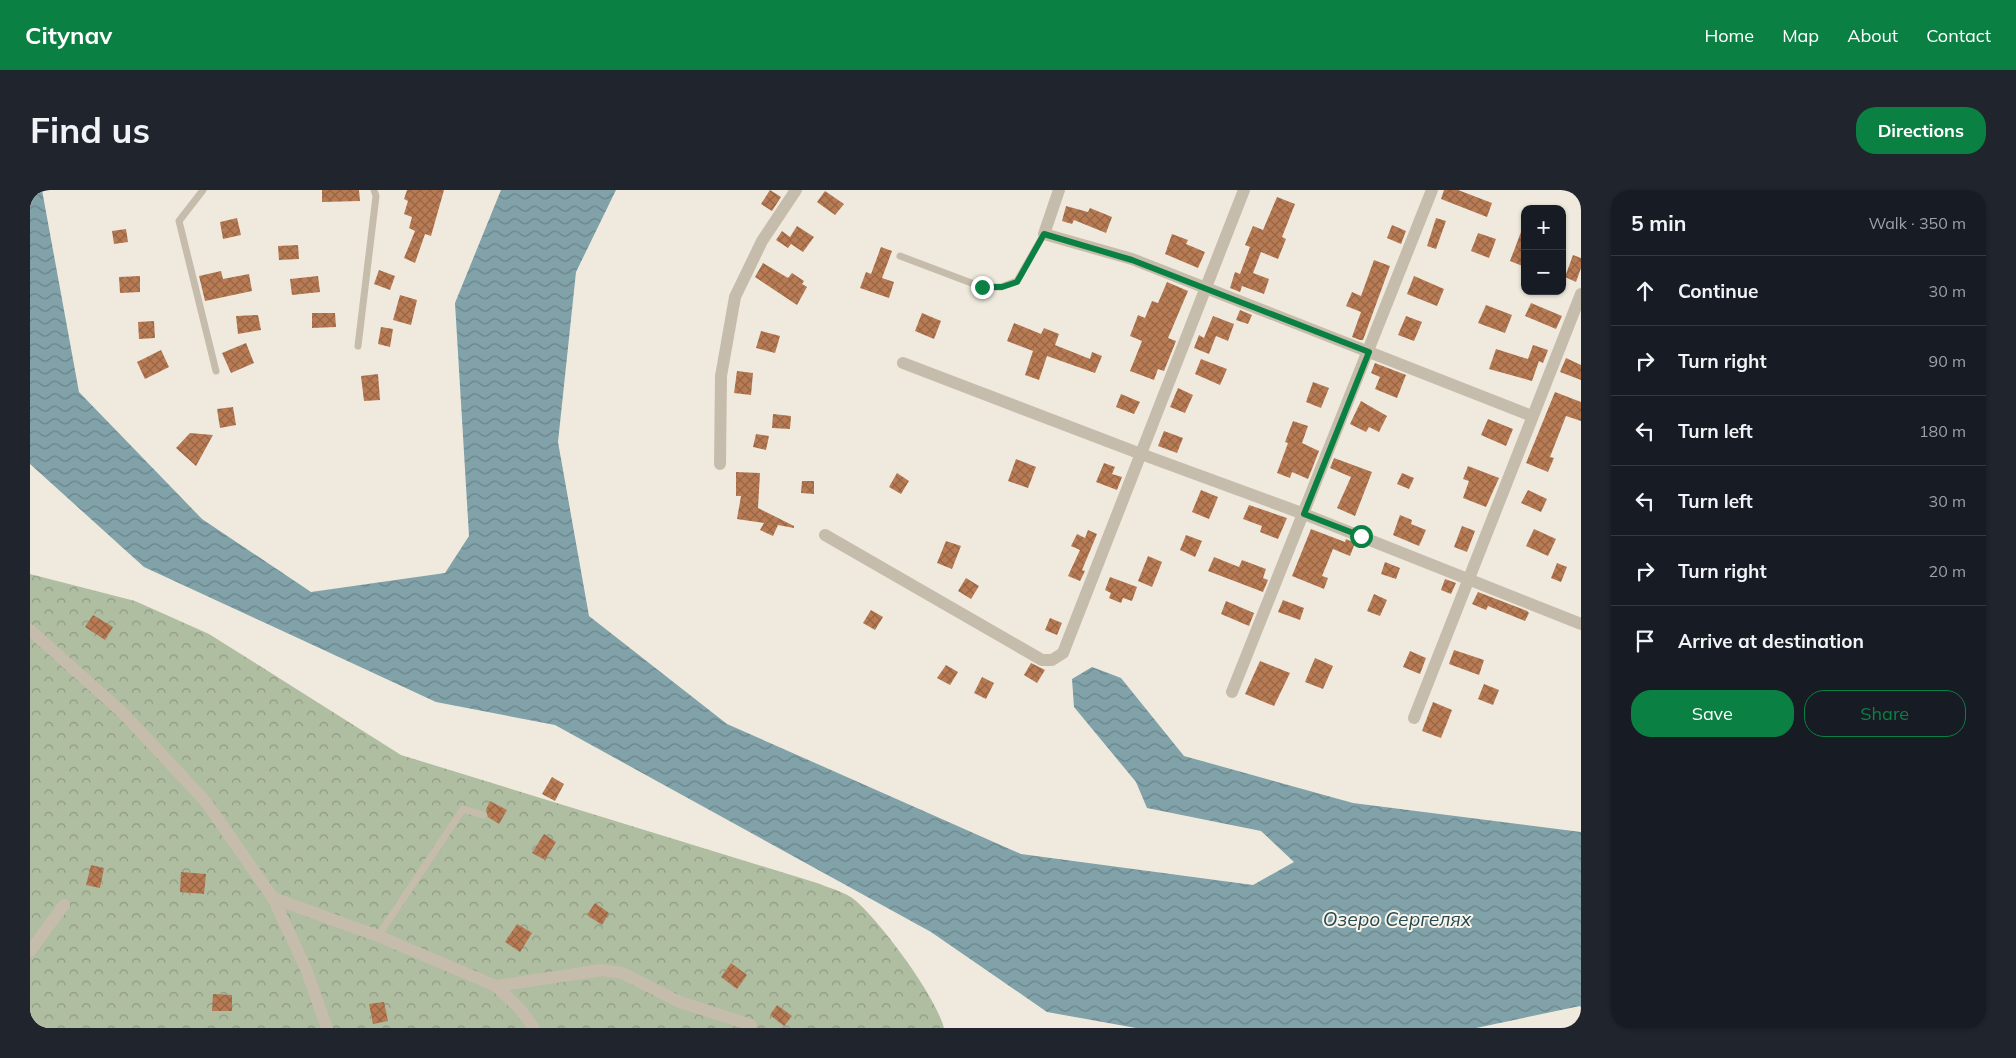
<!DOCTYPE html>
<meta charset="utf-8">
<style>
body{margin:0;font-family:Mulish,sans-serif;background:#20242c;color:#f1f3f6}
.controls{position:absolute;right:15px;top:15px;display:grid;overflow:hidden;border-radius:10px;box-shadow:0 1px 4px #0004}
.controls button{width:45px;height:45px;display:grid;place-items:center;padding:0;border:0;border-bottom:1px solid #363941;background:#171b24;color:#f1f3f6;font:25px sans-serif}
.stop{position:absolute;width:15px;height:15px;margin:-11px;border:4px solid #0b8043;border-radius:50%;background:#fff}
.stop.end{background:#0b8043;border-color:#fff;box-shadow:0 1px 5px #0008}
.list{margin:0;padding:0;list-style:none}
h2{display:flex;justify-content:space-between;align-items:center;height:65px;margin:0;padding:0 20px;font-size:21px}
h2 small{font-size:16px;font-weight:400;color:#9ea1a6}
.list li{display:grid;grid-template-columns:32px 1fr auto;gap:15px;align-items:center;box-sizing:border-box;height:70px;padding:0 20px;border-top:1px solid #363941}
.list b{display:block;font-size:19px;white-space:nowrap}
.list em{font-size:16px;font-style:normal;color:#9ea1a6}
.actions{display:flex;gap:10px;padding:15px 20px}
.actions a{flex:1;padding:11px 0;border:1px solid #0b8043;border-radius:20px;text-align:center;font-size:18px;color:#0b8043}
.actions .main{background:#0b8043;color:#fff}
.icon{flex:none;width:28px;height:28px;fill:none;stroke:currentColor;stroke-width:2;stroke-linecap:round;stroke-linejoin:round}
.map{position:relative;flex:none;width:1551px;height:838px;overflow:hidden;border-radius:20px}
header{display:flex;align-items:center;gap:30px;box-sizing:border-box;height:70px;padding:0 25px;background:#0b8043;color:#fff}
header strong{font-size:24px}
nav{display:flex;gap:28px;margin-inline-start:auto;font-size:18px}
.intro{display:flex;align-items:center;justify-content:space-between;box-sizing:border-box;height:120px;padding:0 30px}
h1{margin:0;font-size:35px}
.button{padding:12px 22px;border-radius:20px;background:#0b8043;color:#fff;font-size:18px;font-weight:700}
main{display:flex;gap:30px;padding:0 30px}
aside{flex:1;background:#171b24;border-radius:20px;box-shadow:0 1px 4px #0004}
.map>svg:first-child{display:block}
.forest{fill:url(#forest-crowns)}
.water{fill:url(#water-waves)}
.building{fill:url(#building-cross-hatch)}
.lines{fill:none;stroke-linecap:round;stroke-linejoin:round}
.lane{stroke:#c6bcac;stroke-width:7}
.street{stroke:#c6bcac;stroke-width:12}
.route{stroke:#0b8043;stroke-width:6}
.labels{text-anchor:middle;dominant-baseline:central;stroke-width:4;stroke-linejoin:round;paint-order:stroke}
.water-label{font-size:19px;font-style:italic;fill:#244852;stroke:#f8f4ea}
</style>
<header>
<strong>Citynav</strong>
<nav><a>Home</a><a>Map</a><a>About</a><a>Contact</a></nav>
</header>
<div class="intro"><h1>Find us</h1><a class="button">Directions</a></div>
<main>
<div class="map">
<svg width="1551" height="838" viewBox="0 0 1551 838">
<defs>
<pattern id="forest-crowns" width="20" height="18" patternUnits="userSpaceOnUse" patternTransform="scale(1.25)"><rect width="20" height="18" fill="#afbda0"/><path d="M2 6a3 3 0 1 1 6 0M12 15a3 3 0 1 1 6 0" fill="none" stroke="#8f9a83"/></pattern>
<pattern id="water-waves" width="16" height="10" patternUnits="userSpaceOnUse" patternTransform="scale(1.25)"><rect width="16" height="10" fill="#81a2a9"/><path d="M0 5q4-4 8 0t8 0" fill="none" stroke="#6a848a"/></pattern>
<pattern id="building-cross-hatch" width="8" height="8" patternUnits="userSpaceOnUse" patternTransform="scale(1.25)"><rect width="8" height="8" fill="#b87b54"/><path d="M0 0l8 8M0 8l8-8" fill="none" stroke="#966546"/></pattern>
</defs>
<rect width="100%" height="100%" fill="#f0eade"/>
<path class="forest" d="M0 384 105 411 179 444 371 565 787 693C799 698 816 702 826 711 852 734 905 805 914 838H0Z"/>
<polygon class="water" points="0,0 12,0 49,202 172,329 281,402 415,383 439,346 425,113 471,0 586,0 546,82 528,252 559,426 697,534 991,664 1223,695 1264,672 1231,641 1117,618 1106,592 1044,517 1042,489 1062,477 1091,488 1154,566 1323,613 1551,642 1551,818 1550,816 1446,838 1106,838 1017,822 901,742 525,535 406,512 114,377 0,274"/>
<g class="building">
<polygon points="292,0 329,0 330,11 292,12"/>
<polygon points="377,0 414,0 401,46 395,44 385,73 374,68 385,41 379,38 382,27 374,24 378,11 374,9"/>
<polygon points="740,0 751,7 742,21 731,14"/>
<polygon points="1414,0 1428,0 1462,13 1457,27 1411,9"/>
<polygon points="795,1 814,14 805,25 787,12"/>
<polygon points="1247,7 1265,14 1252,47 1256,49 1248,69 1231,62 1223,83 1239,89 1234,104 1212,96 1210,102 1200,98 1205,82 1210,84 1220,57 1215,55 1223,36 1233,40"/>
<polygon points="1036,16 1058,22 1060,18 1082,27 1076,43 1044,30 1042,34 1032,31"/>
<polygon points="207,28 211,45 193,49 190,32"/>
<polygon points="1406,28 1416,31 1406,59 1397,56"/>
<polygon points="1494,34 1495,34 1495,77 1480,71"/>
<polygon points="1362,35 1376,41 1371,54 1357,48"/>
<polygon points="767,36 784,47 773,62 761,54 758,58 746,50 752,41 760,47"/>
<polygon points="96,39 98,52 84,54 82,41"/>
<polygon points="1448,43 1466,49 1459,68 1441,61"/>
<polygon points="1142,44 1158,50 1156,54 1175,62 1168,78 1135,64"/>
<polygon points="268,55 269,69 249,70 248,56"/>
<polygon points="851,57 862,61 852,88 864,92 859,108 830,98 836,82 841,84"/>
<polygon points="1543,65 1551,68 1551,78 1546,92 1535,87"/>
<polygon points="1344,70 1360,76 1333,150 1330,150 1322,147 1331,122 1316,116 1322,102 1331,106"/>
<polygon points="733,73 758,88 762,83 774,91 772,94 777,97 767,115 725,87"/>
<polygon points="349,80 365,86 360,100 344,94"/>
<polygon points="191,81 193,89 219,84 222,101 175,111 169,86"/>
<polygon points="110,86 110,102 90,103 89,87"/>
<polygon points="288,86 290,102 262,105 260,89"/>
<polygon points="1384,86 1414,99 1407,116 1377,104"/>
<polygon points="1137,92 1158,101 1138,148 1146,151 1134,181 1128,179 1124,190 1100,181 1112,151 1100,146 1108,125 1115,128 1122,111 1128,113"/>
<polygon points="370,105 387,110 381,135 363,130"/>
<polygon points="1501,113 1532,126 1526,139 1495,126"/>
<polygon points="1456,115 1482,125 1475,143 1448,133"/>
<polygon points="1210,120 1222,125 1218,134 1206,130"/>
<polygon points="282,123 305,123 306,137 282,138"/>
<polygon points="892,123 911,131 904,149 885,141"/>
<polygon points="228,125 231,140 208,144 206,126"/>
<polygon points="1183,126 1204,134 1198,151 1186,146 1179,164 1164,158 1169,145 1174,148"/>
<polygon points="1376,126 1392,132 1384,151 1368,145"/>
<polygon points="124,131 125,148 109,149 108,132"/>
<polygon points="984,133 1011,144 1014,138 1029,144 1025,155 1060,169 1062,162 1072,166 1065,183 1017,166 1009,190 995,185 1003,161 977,151"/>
<polygon points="351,137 363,139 360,157 348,154"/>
<polygon points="731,141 750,146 745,163 726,158"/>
<polygon points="216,153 224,173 201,183 192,163"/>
<polygon points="1503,155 1518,160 1513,173 1509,171 1502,191 1459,179 1466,159 1498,169"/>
<polygon points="131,160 139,177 115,189 107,172"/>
<polygon points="1536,168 1551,175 1551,190 1530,182"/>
<polygon points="1171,169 1197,179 1190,195 1165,184"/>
<polygon points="1345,173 1376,185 1367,208 1345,199 1350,187 1341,183"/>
<polygon points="707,181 723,183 721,205 704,203"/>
<polygon points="348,184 350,210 334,211 331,186"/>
<polygon points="1283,192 1299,198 1291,218 1276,212"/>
<polygon points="1148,198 1163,205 1155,223 1140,217"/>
<polygon points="1525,202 1551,212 1551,231 1536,226 1520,267 1524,268 1518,282 1496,273"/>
<polygon points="1091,204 1110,212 1104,224 1086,217"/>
<polygon points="1331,211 1357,226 1349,242 1339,237 1336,242 1320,234"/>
<polygon points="203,217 206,235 190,238 187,219"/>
<polygon points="743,224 761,226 760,239 742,238"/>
<polygon points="1458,229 1483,239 1476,256 1451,245"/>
<polygon points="1263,231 1278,236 1272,253 1289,261 1278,289 1262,282 1260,288 1247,283 1258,253 1255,252"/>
<polygon points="1134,241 1153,248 1147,263 1128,256"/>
<polygon points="160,243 183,245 166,276 146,258"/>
<polygon points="726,244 739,246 736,260 723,257"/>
<polygon points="1304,268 1342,282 1325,326 1307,318 1321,287 1300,278"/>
<polygon points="986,269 1006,277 998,298 978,291"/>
<polygon points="1074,273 1085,277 1082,284 1092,287 1087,300 1066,292"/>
<polygon points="1438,276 1469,288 1456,317 1433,308 1439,291 1433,289"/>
<polygon points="706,282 730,283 728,318 764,336 764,338 748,335 743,346 730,340 734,333 707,329 711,306 706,306"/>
<polygon points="867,283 879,291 871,304 859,297"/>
<polygon points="1372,283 1384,288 1379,299 1367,294"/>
<polygon points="772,291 784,291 784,304 771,303"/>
<polygon points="1171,300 1188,307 1179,329 1162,322"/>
<polygon points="1498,300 1517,309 1511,322 1491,313"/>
<polygon points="1219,315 1257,328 1248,349 1230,342 1232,336 1213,329"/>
<polygon points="1370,325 1382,330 1381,334 1396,340 1389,356 1363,345"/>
<polygon points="1432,336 1445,341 1437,362 1424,357"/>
<polygon points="1281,339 1315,352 1316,349 1325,353 1320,366 1303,359 1292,386 1298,388 1294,399 1262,386"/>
<polygon points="1504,339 1526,349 1518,366 1496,356"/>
<polygon points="1058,340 1067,344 1052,380 1055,381 1050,391 1038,386 1050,360 1041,356 1047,344 1055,348"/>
<polygon points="1156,345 1172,351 1165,367 1150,360"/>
<polygon points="916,351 931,356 922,379 907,373"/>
<polygon points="1118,366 1132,372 1122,397 1108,391"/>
<polygon points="1184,367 1209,377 1212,370 1236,379 1233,388 1238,390 1233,402 1178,381"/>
<polygon points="1355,372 1370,378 1366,389 1351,384"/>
<polygon points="1527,373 1537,377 1531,392 1521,388"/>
<polygon points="1080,387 1107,397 1102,411 1093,408 1091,413 1079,408 1081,403 1075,400"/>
<polygon points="936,388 949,396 941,409 928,401"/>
<polygon points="1415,389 1426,393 1421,404 1411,400"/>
<polygon points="1448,402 1497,421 1499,423 1495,431 1458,416 1456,420 1442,414"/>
<polygon points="1344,404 1357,410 1350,426 1337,421"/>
<polygon points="1253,410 1274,418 1270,430 1248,422"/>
<polygon points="1196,411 1224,423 1219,436 1191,424"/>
<polygon points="841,420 853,427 845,440 833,433"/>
<polygon points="63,425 83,437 75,450 55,437"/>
<polygon points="1020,428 1032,433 1027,445 1015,440"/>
<polygon points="1424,460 1454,470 1449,485 1419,474"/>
<polygon points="1380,461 1396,468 1390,484 1373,477"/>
<polygon points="1285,468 1303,476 1293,499 1275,492"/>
<polygon points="1230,471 1260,483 1244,516 1215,504"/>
<polygon points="1001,473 1015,480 1007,493 994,485"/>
<polygon points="916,475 928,482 920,495 907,488"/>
<polygon points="952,487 964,493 956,509 944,503"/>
<polygon points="1454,494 1469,500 1463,515 1448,509"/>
<polygon points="1403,512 1422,520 1411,548 1392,541"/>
<polygon points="522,587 534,594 525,611 512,604"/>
<polygon points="460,611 477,620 469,634 458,627 456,620"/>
<polygon points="514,644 526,652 515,670 502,663"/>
<polygon points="61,675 74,678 70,698 56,695"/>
<polygon points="151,682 176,684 174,704 150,702"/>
<polygon points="565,713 579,723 572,735 557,725"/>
<polygon points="487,734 502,743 490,762 475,752"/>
<polygon points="701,773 717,785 707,799 691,787"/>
<polygon points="183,804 202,805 202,821 182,821"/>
<polygon points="354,812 358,831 343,834 339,814"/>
<polygon points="747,815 762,826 754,836 740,825"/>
</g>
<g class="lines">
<g class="lane">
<polyline points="173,0 149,31 186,181"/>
<polyline points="870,66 952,97 971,97 987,91 1014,44"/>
<polyline points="328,156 346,6 344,0"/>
<polyline points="348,746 433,619 453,625"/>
</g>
<g class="street">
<polyline points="1029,0 1014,44 1102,69 1502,226"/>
<polyline points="873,173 1111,264 1274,324 1551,434"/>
<polyline points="690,274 691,186 705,107 732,51 766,0"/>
<polyline points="795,345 1012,470 1022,470 1033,463 1214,0"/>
<polyline points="0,440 93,523 176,612 243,708 276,779 297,838"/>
<polyline points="1202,502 1402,0"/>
<polyline points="1384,528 1551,104"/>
<polyline points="243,708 348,746 466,796"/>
<polyline points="0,761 34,715"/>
<polyline points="504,838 490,819 466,796 572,780 592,783 650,812 721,835"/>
</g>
</g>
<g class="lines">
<polyline class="route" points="952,97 972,97 987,92 1014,44 1102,70 1339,162 1274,324 1331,346"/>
</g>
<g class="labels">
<g class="water-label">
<text x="1367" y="729">Озеро Сергелях</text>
</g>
</g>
</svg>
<div class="controls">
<button>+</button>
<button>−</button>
</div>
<div class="stop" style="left:1331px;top:346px"></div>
<div class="stop end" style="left:952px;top:97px"></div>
</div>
<aside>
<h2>5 min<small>Walk · 350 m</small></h2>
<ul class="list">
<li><svg class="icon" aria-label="ahead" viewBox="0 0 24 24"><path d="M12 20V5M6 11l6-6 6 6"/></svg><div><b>Continue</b></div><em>30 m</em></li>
<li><svg class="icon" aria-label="right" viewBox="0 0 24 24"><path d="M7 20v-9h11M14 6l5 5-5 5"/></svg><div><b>Turn right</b></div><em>90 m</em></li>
<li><svg class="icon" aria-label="left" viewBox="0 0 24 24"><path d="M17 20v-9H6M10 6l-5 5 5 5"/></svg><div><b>Turn left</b></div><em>180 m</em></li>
<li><svg class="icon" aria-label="left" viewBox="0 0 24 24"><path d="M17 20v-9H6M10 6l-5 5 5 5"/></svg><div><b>Turn left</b></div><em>30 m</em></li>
<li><svg class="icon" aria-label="right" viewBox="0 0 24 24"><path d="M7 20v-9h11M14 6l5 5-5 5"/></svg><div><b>Turn right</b></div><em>20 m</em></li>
<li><svg class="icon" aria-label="arrive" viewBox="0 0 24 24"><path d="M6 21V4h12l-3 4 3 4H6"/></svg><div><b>Arrive at destination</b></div></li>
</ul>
<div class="actions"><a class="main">Save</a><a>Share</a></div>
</aside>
</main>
